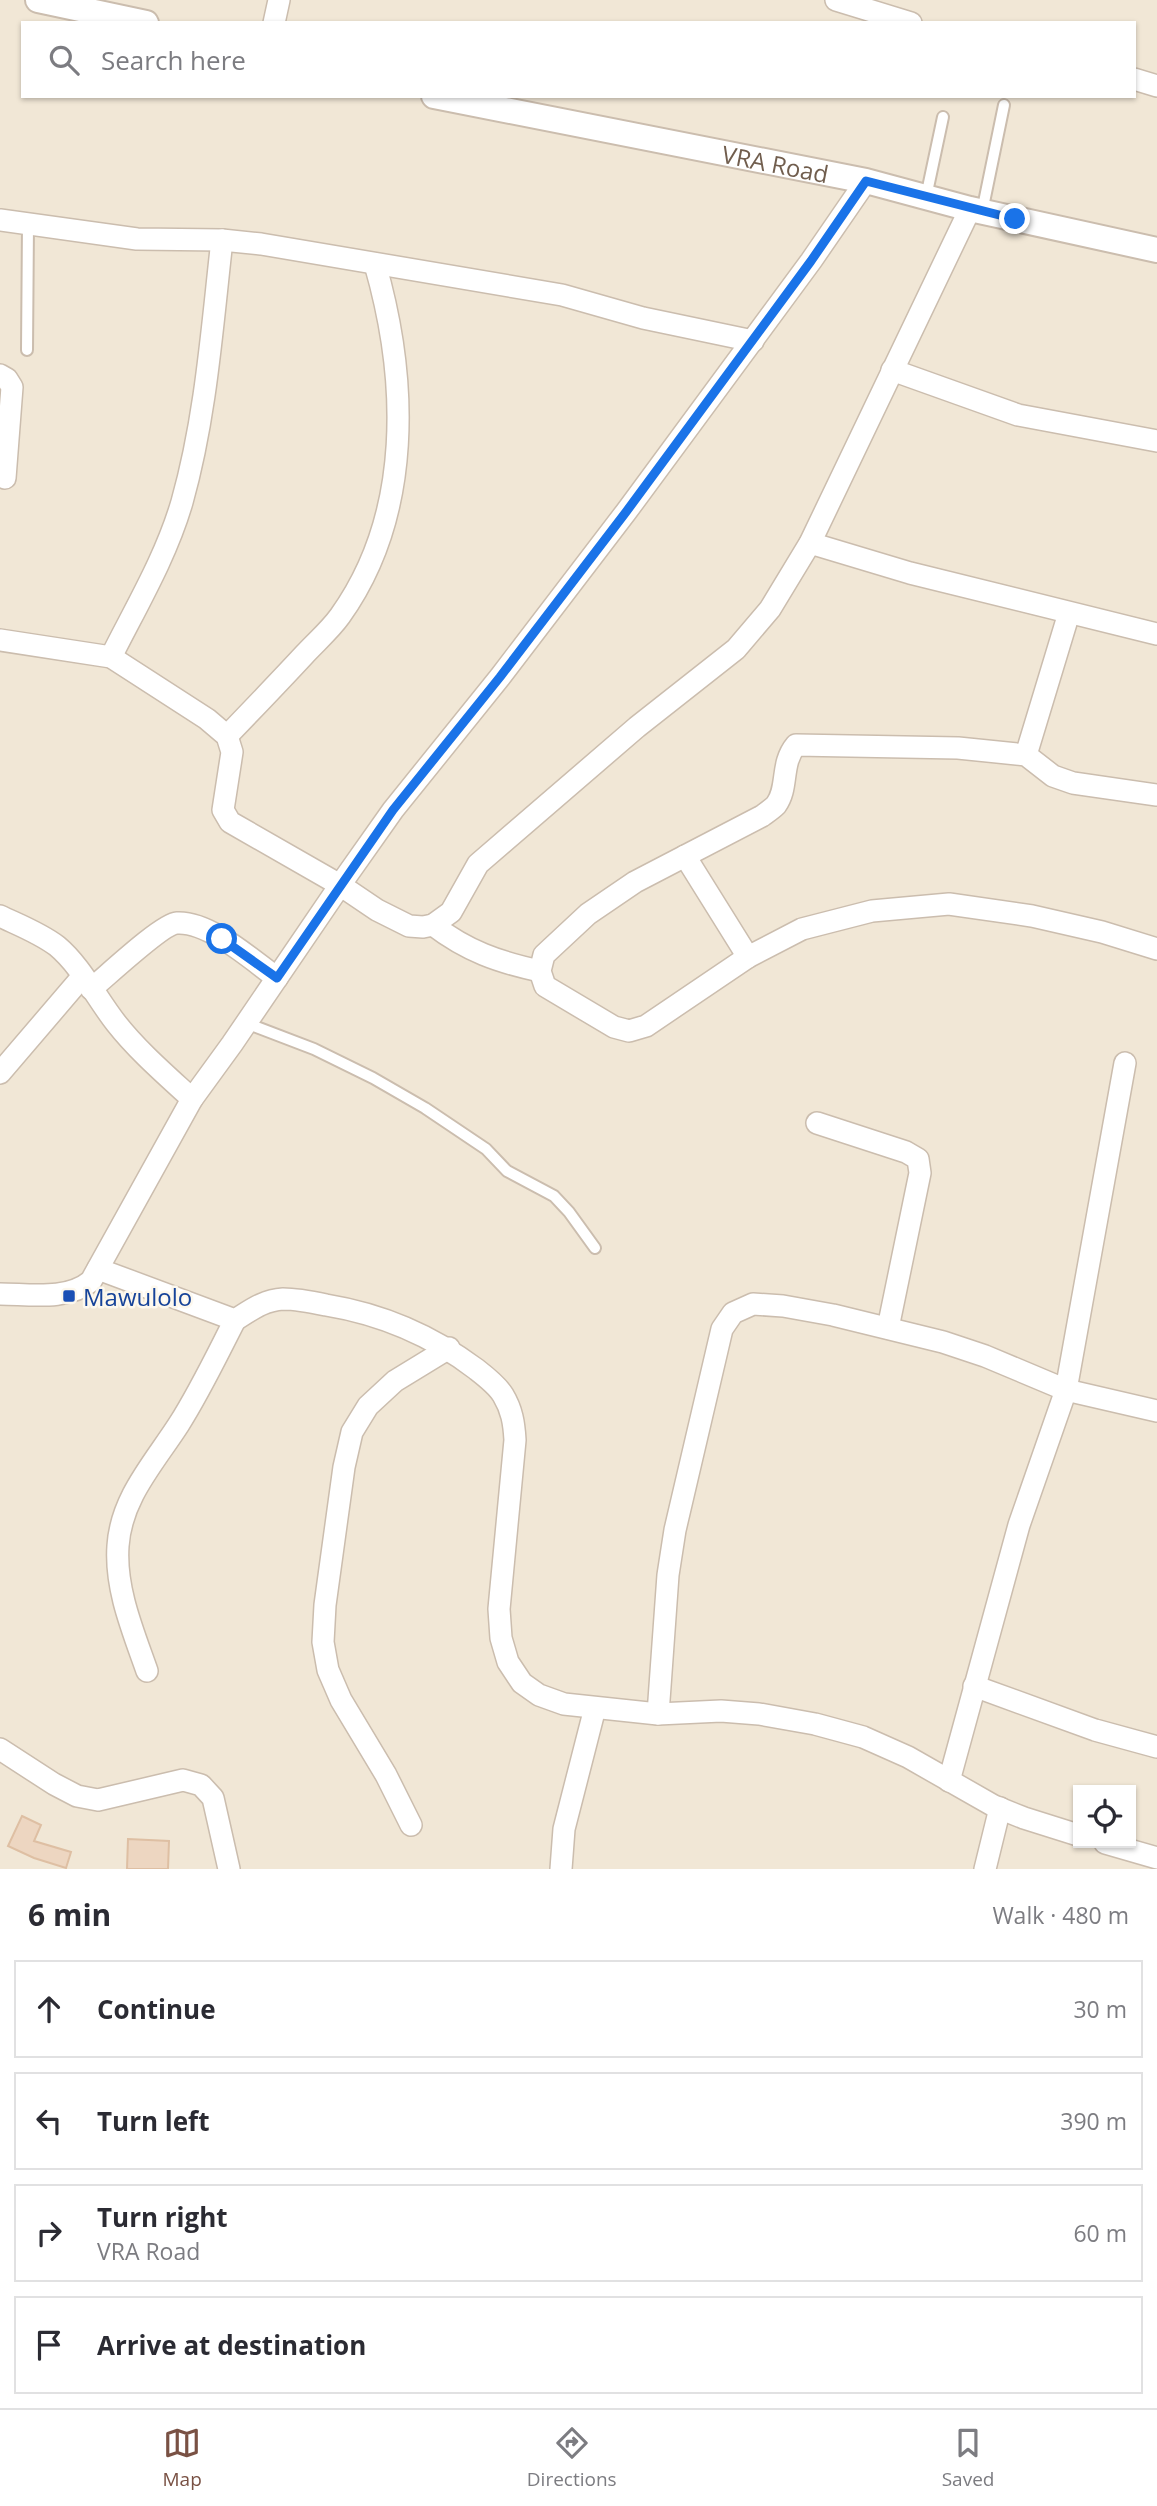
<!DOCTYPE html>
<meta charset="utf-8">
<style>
body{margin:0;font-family:"Open Sans",sans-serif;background:#f7f7f7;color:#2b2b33}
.controls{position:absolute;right:21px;bottom:21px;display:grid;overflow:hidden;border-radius:0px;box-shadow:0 2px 5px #0004}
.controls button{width:63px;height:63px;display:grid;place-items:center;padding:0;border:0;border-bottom:2px solid #e1e1e2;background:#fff;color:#2b2b33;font:35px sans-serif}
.stop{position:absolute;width:21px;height:21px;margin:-16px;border:5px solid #1a73e8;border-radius:50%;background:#fff}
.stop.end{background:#1a73e8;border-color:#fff;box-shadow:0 2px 7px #0008}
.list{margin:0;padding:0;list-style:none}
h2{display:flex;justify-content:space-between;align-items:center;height:91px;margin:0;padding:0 28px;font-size:30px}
h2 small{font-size:23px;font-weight:400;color:#7c7c81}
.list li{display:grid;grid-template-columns:46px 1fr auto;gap:21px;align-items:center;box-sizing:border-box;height:98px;margin:0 14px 14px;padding:0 14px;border:2px solid #e1e1e2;border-radius:0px}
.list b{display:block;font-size:26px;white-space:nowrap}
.list p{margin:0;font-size:23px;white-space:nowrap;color:#7c7c81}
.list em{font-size:23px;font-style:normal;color:#7c7c81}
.icon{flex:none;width:38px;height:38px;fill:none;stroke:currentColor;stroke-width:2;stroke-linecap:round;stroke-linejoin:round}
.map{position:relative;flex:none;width:1157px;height:1869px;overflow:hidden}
.search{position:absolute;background:#fff;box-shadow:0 2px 5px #0004;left:21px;right:21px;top:21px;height:77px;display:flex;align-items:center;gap:18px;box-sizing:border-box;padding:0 24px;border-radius:0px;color:#7c7c81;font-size:26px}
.sheet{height:539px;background:#fff}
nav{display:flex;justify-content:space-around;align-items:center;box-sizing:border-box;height:98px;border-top:2px solid #e1e1e2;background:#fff;font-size:19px;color:#7c7c81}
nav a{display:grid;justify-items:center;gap:4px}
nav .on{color:#795144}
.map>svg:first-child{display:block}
.residential{fill:#f1e7d6;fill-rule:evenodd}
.building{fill:#edd6c1;stroke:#debfa3;stroke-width:2}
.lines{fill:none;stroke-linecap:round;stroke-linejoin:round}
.service-casing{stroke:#cbbdae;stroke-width:14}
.minor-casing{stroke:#cbbdae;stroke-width:24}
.tertiary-casing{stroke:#cbbdae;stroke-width:28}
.service{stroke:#fff;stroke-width:10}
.minor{stroke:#fff;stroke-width:21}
.tertiary{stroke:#fff;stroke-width:24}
.route{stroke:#1a73e8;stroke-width:9}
.transit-dot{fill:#1a4fb4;stroke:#fdf8ed;stroke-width:2.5}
.labels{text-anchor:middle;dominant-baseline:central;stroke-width:5;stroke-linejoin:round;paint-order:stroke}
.street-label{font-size:24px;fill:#715e4e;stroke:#fdf8ed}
.transit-label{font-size:24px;fill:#164399;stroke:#fdf8ed;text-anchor:start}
</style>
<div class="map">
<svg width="1157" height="1869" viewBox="0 0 1157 1869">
<rect width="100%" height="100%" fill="#faf4e7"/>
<path class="residential" d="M0 0H1157V1869H0ZM23 23H1134V96H23ZM1078 1790H1131V1843H1078Z"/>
<g class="building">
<polygon points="22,1816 41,1825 34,1841 71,1852 66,1868 34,1858 8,1846"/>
<polygon points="128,1839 169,1841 168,1869 127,1869"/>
</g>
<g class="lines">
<defs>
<g id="service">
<polyline points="926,197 943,117"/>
<polyline points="982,212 1004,105"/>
<polyline points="27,350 28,224"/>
<polyline points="246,1023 314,1049 373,1078 425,1108 486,1149 507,1171 554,1196 569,1212 595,1248"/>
</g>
<g id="minor">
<polyline points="836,0 911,23"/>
<polyline points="274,23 279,0"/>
<polyline points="1134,79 1157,86"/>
<polyline points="0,220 137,239 222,240 261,244 562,295 643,318 753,341"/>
<polyline points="892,370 1018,415 1157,441"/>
<polyline points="0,375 7,379 12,387 5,478"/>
<polyline points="810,543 910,573 1157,634"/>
<polyline points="0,640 111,657 207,719 227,736 232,752 223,810 230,822 340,885 377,910 409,926 423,927 433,925 451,912 478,864 637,727 736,649 770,609 810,543 970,209"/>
<path d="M111 657C136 607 166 557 182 502 206 417 212 328 222 240"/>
<path d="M227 736C253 709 279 682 304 655 316 642 330 630 340 616 413 514 408 379 375 264"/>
<polyline points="1026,755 1069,613"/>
<path d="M1157 795 1073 783 1053 776 1026 755 958 748 796 745C780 764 789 787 776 805 772 809 766 813 762 816L635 882 588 914 544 955 540 971 545 986 614 1027 629 1031 646 1026 748 957 802 929 872 911 949 904 1032 916 1102 932 1157 949"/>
<polyline points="685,856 748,957"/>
<path d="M0 916C19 925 40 933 57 946 81 966 97 999 116 1023 138 1051 166 1075 192 1099"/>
<path d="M433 925C467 951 498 962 540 971"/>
<path d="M91 989C107 976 162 924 177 923 209 921 252 960 277 978"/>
<polyline points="0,1073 82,977"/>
<polyline points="817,1123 906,1152 918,1159 920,1173 888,1328"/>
<path d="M98 1269 235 1320C251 1310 264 1300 283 1299 297 1299 312 1302 326 1305 381 1314 431 1335 476 1369 485 1376 497 1385 503 1395 512 1410 514 1423 515 1440L499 1609 501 1638 508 1662 522 1683 539 1695 564 1704 658 1714 721 1711 759 1714 815 1724 863 1737 908 1757 994 1806 1024 1818 1078 1835"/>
<path d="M0 1294C29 1294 67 1301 91 1281L192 1099 232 1044 345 878 393 810 500 677 626 512 811 261 866 181"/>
<path d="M147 1671C133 1631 115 1589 118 1546 121 1498 154 1463 179 1424 200 1391 217 1355 235 1320"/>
<polyline points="974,1686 1095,1730 1157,1747"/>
<polyline points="658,1714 668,1575 675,1530 722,1329 733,1313 753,1304 783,1306 833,1315 943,1342 985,1356 1066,1390 1157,1411"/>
<polyline points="0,1749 54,1784 77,1796 98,1800 183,1780 201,1785 213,1798 229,1869"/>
<polyline points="949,1781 1019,1525 1066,1390 1125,1063"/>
<polyline points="411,1825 386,1775 341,1700 328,1670 323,1642 325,1605 344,1467 352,1432 368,1406 395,1381 449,1348"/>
<polyline points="1105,1843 1157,1858"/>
<polyline points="561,1869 564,1829 595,1708"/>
<polyline points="985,1869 1000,1808"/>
</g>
<g id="tertiary">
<polyline points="38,0 146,23"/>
<path id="s1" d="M434 96 866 181 970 209 1157 250"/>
</g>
</defs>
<use href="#service" class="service-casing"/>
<use href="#minor" class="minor-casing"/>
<use href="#tertiary" class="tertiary-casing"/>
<use href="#service" class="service"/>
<use href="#minor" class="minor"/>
<use href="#tertiary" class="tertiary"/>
</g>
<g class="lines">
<polyline class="route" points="222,939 277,978 393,810 500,677 626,512 811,261 866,181 1015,219"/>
</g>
<rect class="transit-dot" x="62" y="1289" width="14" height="14" rx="3.5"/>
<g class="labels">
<g class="street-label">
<text stroke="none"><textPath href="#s1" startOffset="348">VRA Road</textPath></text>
</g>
<g class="transit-label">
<text x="83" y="1296">Mawulolo</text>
</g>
</g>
</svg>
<div class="controls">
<button><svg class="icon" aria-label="locate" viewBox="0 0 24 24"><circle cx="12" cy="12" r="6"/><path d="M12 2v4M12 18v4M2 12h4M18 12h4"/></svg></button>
</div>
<div class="stop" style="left:222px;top:939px"></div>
<div class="stop end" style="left:1015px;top:219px"></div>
<div class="search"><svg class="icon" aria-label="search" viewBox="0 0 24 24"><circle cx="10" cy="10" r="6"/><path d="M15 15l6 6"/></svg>Search here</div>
</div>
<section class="sheet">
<h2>6 min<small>Walk · 480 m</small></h2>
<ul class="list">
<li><svg class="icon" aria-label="ahead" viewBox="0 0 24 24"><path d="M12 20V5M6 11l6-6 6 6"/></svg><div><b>Continue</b></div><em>30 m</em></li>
<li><svg class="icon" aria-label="left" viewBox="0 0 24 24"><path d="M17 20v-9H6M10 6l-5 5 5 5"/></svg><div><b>Turn left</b></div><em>390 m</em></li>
<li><svg class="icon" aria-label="right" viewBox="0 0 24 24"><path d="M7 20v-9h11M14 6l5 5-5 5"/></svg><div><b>Turn right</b><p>VRA Road</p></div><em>60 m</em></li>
<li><svg class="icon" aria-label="arrive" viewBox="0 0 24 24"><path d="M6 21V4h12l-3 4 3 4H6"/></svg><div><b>Arrive at destination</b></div></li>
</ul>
</section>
<nav>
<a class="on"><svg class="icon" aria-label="map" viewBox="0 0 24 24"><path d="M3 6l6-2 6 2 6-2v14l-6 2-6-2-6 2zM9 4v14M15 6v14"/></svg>Map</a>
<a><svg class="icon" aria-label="directions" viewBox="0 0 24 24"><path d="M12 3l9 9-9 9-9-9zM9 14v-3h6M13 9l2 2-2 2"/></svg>Directions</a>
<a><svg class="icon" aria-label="saved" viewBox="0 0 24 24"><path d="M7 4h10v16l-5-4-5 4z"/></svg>Saved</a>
</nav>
